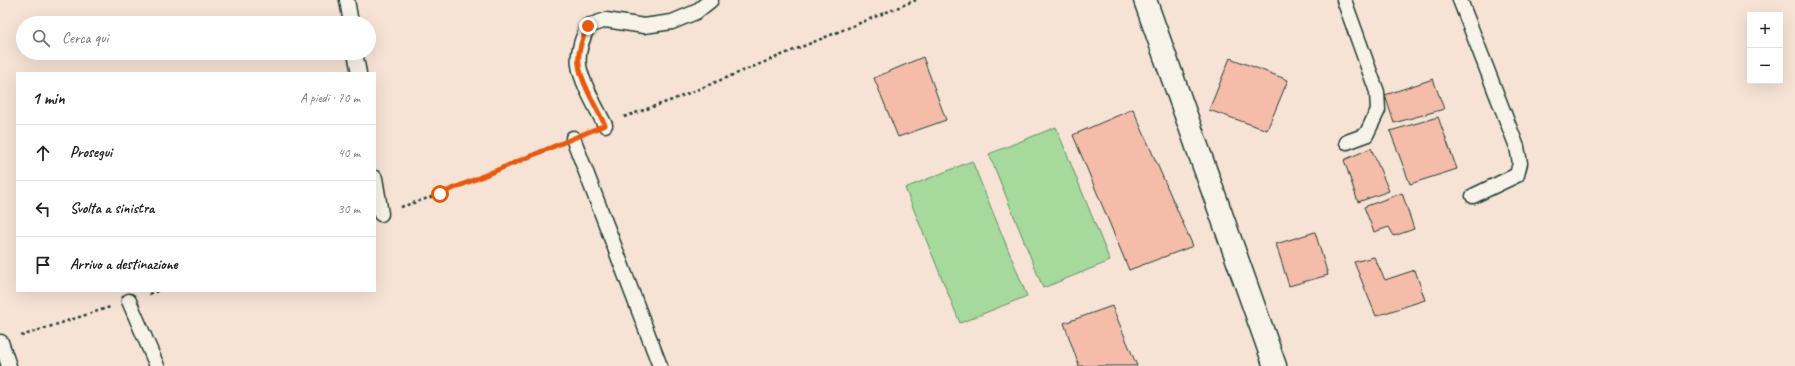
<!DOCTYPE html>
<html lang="it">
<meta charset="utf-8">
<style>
body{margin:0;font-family:Caveat,sans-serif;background:#f2f2f2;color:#222}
.controls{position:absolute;right:12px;top:12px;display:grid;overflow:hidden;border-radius:0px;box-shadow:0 4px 16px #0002}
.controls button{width:36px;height:36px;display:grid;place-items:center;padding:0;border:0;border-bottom:1px solid #e0e0e0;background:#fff;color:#222;font:20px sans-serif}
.stop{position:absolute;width:12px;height:12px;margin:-9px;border:3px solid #ea580c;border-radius:50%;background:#fff}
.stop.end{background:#ea580c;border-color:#fff;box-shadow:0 1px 4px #0008}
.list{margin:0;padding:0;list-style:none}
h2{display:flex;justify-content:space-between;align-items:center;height:52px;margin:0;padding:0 16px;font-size:17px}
h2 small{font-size:13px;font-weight:400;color:#767676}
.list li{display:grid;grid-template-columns:26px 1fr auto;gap:12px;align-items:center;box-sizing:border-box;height:56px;padding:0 16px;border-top:1px solid #e0e0e0}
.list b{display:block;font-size:15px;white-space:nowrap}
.list em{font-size:13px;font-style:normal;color:#767676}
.icon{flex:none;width:22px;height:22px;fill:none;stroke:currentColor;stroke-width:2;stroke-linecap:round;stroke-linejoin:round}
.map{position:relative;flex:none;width:1795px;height:366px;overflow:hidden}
.search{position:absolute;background:#fff;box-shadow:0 4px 16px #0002;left:16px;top:16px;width:360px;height:44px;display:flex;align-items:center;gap:10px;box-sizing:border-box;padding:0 14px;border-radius:22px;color:#767676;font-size:15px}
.panel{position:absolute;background:#fff;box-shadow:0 4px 16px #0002;left:16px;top:72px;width:360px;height:220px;border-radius:0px}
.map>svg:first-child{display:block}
.green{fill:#a6da9c;stroke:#628c68}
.building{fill:#f5bda9;stroke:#1f3d34}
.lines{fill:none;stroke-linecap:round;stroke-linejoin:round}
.service-casing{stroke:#1f3d34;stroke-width:17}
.minor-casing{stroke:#1f3d34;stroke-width:25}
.path{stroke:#1f3d34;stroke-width:2.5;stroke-dasharray:3 3;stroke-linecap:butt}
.service{stroke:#f7f3e8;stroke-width:14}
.minor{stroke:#f7f3e8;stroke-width:22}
.route{stroke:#ea580c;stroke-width:5}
</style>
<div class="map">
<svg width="1795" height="366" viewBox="0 0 1795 366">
<rect width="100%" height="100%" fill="#f6e3d5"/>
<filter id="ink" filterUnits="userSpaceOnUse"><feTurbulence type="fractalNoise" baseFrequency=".025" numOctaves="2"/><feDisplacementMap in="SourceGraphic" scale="8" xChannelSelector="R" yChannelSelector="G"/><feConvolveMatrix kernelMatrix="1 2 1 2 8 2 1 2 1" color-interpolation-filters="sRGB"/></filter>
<g filter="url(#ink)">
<g class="green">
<polygon points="1056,127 1110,261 1043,288 989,154"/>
<polygon points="972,161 1027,296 960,323 905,188"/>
</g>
<g class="building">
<polygon points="923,57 946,120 898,137 874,78"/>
<polygon points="1230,58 1288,80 1267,130 1209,110"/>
<polygon points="1433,79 1444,109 1394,123 1385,95"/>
<polygon points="1133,109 1193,246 1129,270 1073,135"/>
<polygon points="1438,117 1457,169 1410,184 1390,131"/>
<polygon points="1371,148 1389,191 1358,202 1344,160"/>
<polygon points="1402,193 1414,229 1394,236 1389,227 1374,232 1364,207"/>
<polygon points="1315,232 1328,275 1289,286 1276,244"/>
<polygon points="1374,257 1385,280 1415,270 1425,300 1376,316 1354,262"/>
<polygon points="1112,306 1137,366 1079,366 1064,323"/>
</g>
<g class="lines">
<defs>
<g id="service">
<polyline points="347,0 351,23"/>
<polyline points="1344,0 1377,92 1378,110 1366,135 1347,142"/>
<polyline points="1460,0 1517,147 1520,163 1517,175 1473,196"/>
<polyline points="355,53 359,73"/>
<path d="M605 125C597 109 581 82 579 65 577 51 583 37 588 26L606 20 644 26 672 22 696 12 711 0"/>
<polyline points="573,138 660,366"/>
<polyline points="375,178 381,214"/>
<polyline points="129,301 157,366"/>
<polyline points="1,342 9,366"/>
</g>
<polyline id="minor" points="1145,0 1275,366"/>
</defs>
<use href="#service" class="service-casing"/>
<use href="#minor" class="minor-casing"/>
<g class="path">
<polyline points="624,117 672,100 916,0"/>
<polyline points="401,207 440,194 554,146"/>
<polyline points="149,294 158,291"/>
<polyline points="21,336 110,307"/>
</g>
<use href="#service" class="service"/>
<use href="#minor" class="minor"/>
</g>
</g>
<g class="lines" filter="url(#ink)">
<path class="route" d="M440 194 605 125C597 109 581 82 579 65 577 51 583 37 588 26"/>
</g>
</svg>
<div class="controls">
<button>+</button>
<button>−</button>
</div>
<div class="stop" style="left:440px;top:194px"></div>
<div class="stop end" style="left:588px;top:26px"></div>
<div class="search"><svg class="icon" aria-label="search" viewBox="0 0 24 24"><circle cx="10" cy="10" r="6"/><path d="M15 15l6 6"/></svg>Cerca qui</div>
<section class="panel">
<h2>1 min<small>A piedi · 70 m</small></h2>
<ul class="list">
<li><svg class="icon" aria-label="ahead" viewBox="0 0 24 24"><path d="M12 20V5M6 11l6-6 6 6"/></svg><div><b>Prosegui</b></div><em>40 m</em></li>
<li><svg class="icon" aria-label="left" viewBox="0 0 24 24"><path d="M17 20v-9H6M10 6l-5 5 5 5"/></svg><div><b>Svolta a sinistra</b></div><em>30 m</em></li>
<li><svg class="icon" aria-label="arrive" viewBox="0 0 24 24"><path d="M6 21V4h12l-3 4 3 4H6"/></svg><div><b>Arrivo a destinazione</b></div></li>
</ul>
</section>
</div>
